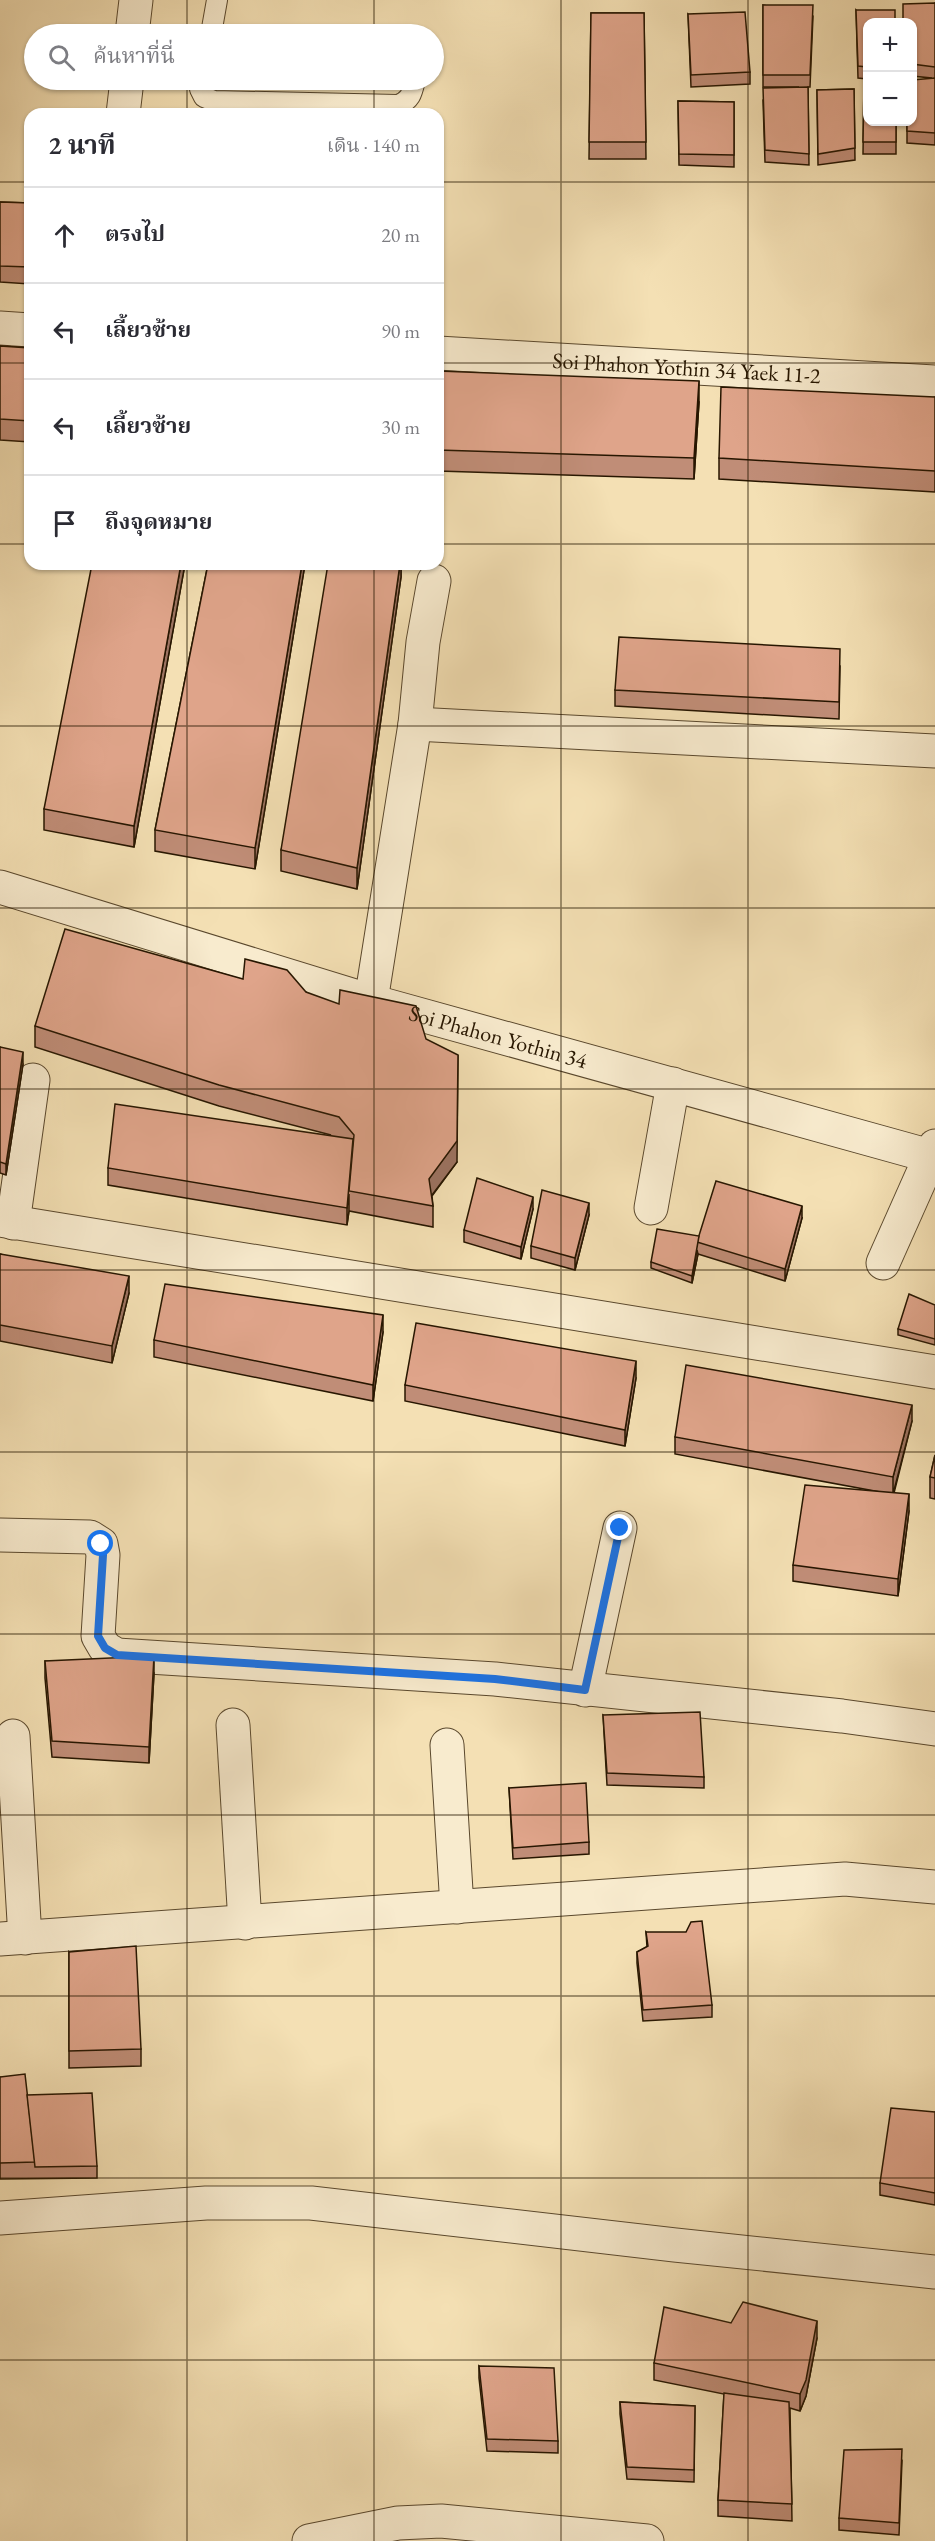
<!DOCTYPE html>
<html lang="th">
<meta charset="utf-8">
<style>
body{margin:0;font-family:"EB Garamond","Noto Serif Thai",serif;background:#f7f7f7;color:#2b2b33}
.controls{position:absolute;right:18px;top:18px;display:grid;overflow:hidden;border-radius:12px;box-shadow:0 2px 4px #0004}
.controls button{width:54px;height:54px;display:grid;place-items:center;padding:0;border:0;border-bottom:2px solid #e1e1e2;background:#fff;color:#2b2b33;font:30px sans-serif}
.stop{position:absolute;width:18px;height:18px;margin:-14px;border:4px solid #1a73e8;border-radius:50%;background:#fff}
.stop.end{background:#1a73e8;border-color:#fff;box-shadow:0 2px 6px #0008}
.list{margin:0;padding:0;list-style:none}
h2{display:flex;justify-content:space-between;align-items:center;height:78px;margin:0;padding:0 24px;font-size:26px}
h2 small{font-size:20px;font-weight:400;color:#7c7c81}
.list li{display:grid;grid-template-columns:39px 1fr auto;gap:18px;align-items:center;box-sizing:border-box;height:96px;padding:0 24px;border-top:2px solid #e1e1e2}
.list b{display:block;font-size:22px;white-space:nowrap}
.list em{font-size:20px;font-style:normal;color:#7c7c81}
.icon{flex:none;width:33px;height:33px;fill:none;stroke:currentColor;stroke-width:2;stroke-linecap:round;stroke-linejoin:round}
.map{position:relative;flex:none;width:935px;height:2541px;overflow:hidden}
.search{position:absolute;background:#fff;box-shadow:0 2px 4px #0004;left:24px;top:24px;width:420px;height:66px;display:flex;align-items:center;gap:15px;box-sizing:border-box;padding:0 21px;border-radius:33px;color:#7c7c81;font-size:22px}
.panel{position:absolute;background:#fff;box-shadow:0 2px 4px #0004;left:24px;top:108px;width:420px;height:462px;border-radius:18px}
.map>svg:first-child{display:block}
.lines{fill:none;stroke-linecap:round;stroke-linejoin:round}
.lane-casing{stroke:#5a482d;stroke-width:22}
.street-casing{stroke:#5a482d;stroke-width:35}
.lane{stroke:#f8ebce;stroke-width:20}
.street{stroke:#f8ebce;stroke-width:33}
.wall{fill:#c08d77;stroke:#271600;stroke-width:1.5}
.shaded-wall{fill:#9c7361;stroke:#271600;stroke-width:1.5}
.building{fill:#dfa48a;stroke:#271600;stroke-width:1.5}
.route{stroke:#1a73e8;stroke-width:8}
.grid{fill:none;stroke:#271600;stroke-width:1.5;stroke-opacity:0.55}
.labels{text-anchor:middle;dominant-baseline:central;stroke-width:6;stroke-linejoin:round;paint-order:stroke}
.street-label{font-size:22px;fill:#271600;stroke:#f8ebce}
</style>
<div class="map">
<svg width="935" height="2541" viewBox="0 0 935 2541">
<rect width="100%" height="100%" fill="#f4e0b4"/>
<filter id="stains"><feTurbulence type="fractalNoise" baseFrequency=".00333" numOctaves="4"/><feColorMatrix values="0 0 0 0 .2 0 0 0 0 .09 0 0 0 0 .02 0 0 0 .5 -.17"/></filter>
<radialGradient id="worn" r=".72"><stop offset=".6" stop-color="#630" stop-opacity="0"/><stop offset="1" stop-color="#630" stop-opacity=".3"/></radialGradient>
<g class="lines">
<defs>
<g id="lane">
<polyline points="211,34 217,0"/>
<path d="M202 80 200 89 204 97 214 101 398 105C411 100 412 93 415 80"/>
</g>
<g id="street">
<polyline points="132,34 136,0"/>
<polyline points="123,114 127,80"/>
<polyline points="0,328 30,330"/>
<path id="s1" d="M438 353 935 382"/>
<polyline points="415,724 935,751"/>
<path id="s2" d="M0 887 371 1001 930 1156"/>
<polyline points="371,1001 415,724 423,642 434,581"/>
<polyline points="651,1208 673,1084"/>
<polyline points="0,1220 935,1372"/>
<polyline points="13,1223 33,1080"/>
<polyline points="883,1263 935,1146"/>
<polyline points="0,1535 90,1537 101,1544 103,1555 98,1636 105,1648 117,1655 495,1679 842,1716 935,1729"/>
<polyline points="585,1690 620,1528"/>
<polyline points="233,1725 245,1923"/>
<polyline points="13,1736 25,1938"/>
<polyline points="447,1745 457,1907"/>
<polyline points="0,1939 845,1879 935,1887"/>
<polyline points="0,2218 206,2203 311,2203 675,2245 935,2272"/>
<polyline points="309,2541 398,2523 441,2521 647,2541"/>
</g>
</defs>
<use href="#lane" class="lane-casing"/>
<use href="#street" class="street-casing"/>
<use href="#lane" class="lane"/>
<use href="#street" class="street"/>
</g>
<g class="wall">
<polygon points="935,3 935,145 907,143 907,122 931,78 912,76 912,22"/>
<polygon points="763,5 813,16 810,87 808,87 809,165 765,162 763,100 799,87 763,87"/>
<polygon points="856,10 867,22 867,79 858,78"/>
<polygon points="591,13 644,13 646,159 589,159"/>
<polygon points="688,14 750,72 750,84 691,87"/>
<polygon points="864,83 896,122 896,154 863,154"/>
<polygon points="854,89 855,160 818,165 817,90"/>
<polygon points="678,101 734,102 734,167 679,165"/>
<polygon points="0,202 30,203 30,284 0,282"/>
<polygon points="0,346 30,348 30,442 0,440"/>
<polygon points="438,371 699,402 694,479 438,471"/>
<polygon points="935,397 935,492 719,479 719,458"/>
<polygon points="185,564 134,847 44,830 44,809"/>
<polygon points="208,564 305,564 255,869 155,851 155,830"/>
<polygon points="401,564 401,577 357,889 281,871 281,850"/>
<polygon points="840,666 839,719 615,706 615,690"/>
<polygon points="243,979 306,992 457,1162 432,1196 433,1206 433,1227 349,1211 347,1225 108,1185 108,1168 331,1135 219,1106 35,1047 35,1026"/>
<polygon points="0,1047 23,1064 6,1175 0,1173"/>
<polygon points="533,1209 521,1259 464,1242 464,1230"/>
<polygon points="589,1215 575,1270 531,1258 531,1246"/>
<polygon points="802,1218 785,1281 698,1254 692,1283 651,1268 651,1262 699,1236"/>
<polygon points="0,1254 129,1293 112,1363 0,1341"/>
<polygon points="935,1305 935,1345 898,1335 898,1329"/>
<polygon points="383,1332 373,1401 154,1357 154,1340"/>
<polygon points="636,1378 625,1446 405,1401 405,1385"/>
<polygon points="912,1421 894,1493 909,1511 898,1596 793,1581 793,1565 880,1492 675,1454 675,1437"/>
<polygon points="935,1455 935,1499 930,1498 930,1477"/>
<polygon points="45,1661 154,1673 149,1763 52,1757 45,1678"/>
<polygon points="603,1715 704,1777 704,1788 607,1785"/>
<polygon points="509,1788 589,1842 589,1854 513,1859"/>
<polygon points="646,1932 712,2005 712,2017 643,2021 637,1963 637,1952 647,1947"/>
<polygon points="69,1952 141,2049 141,2066 69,2068"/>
<polygon points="0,2077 27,2095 97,2166 97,2178 0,2179"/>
<polygon points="935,2112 935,2205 880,2195 880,2183"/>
<polygon points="731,2323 817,2338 806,2396 800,2411 790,2408 792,2521 718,2516 718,2500 724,2394 654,2380 654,2363"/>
<polygon points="479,2366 558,2441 558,2453 487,2451 479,2378"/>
<polygon points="620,2402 695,2406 694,2482 627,2479 620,2414"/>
<polygon points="902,2461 899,2535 839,2530 839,2518"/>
</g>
<g class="shaded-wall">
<polygon points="699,381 699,402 694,479 694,458"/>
<polygon points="181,564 185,564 134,847 134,826"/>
<polygon points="302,564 305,564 255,869 255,848"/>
<polygon points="400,564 401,564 401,577 357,889 357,868"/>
<polygon points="23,1052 23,1064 6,1175 6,1164"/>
<polygon points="458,1055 457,1162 429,1199 429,1179"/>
<polygon points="349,1194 349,1211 347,1225 347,1208"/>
<polygon points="533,1197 533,1209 521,1259 521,1247"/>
<polygon points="589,1203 589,1215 575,1270 575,1258"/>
<polygon points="802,1206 802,1218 785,1281 785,1269"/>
<polygon points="697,1250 698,1254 692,1283 692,1276"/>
<polygon points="129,1276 129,1293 112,1363 112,1346"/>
<polygon points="383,1315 383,1332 373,1401 373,1385"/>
<polygon points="636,1361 636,1378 625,1446 625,1430"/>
<polygon points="912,1405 912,1421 893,1494 893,1477"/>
<polygon points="909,1494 909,1511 898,1596 898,1579"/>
<polygon points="154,1656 154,1673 149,1763 149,1747"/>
<polygon points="817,2321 817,2338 806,2396 800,2411 800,2394"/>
</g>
<g class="building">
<polygon points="935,3 935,67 912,64 912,22 903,22 903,4"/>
<polygon points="763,5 813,5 810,75 763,75"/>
<polygon points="856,10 895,10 895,22 867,22 867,67 858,66"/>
<polygon points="745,12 750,72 691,75 688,14"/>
<polygon points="591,13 644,13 646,142 589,142"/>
<polygon points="935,78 935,133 907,131 907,122 912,122 912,80"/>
<polygon points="864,83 867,83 867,122 896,122 896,142 863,142"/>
<polygon points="808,87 809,154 765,150 763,88"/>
<polygon points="854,89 855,148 818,154 817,90"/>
<polygon points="678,101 734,102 734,155 679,154"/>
<polygon points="0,202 30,203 30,267 0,266"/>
<polygon points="0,346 30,348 30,421 0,419"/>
<polygon points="438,371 699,381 694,458 438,450"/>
<polygon points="721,387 935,397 935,471 719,458"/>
<polygon points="92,564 181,564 134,826 44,809"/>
<polygon points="208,564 302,564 255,848 155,830"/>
<polygon points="328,564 400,564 357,868 281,850"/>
<polygon points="619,637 840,649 839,702 615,690"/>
<polygon points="65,929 243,979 245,959 287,970 306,992 339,1004 340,990 416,1006 426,1039 458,1055 457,1141 429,1179 433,1206 349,1191 354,1135 339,1117 219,1085 35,1026"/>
<polygon points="0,1047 23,1052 6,1164 0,1162"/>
<polygon points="115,1104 353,1139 347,1208 108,1168"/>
<polygon points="477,1178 533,1197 521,1247 464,1230"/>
<polygon points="716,1181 802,1206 785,1269 697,1242"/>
<polygon points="542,1190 589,1203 575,1258 531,1246"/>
<polygon points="657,1229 699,1236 692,1276 651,1262"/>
<polygon points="0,1254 129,1276 112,1346 0,1325"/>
<polygon points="165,1284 383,1315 373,1385 154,1340"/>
<polygon points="909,1294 935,1305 935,1339 898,1329"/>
<polygon points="416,1323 636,1361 625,1430 405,1385"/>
<polygon points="686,1365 912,1405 893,1477 675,1437"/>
<polygon points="935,1455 935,1478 930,1477"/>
<polygon points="805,1485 909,1494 898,1579 793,1565"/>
<polygon points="154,1656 149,1747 52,1741 45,1661"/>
<polygon points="700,1712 704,1777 607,1773 603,1715"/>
<polygon points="586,1783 589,1842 513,1848 509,1788"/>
<polygon points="702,1921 712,2005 643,2010 637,1952 648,1946 646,1932 686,1932 691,1922"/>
<polygon points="136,1946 141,2049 69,2051 69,1952"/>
<polygon points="25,2074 35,2162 0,2163 0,2077"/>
<polygon points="92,2093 97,2166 35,2167 27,2095"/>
<polygon points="891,2108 935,2112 935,2193 880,2183"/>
<polygon points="743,2302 817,2321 806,2380 800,2394 654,2363 664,2307 731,2323"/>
<polygon points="479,2366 554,2368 558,2441 487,2439"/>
<polygon points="724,2393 789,2402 792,2504 718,2500"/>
<polygon points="620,2402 695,2406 694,2470 627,2467"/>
<polygon points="902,2449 899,2523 839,2518 844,2450"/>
</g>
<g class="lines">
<polyline class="route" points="101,1544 103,1555 98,1636 105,1648 117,1655 495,1679 585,1690 620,1528"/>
</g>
<path class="grid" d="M187 0V34M374 0V34M561 0V2541M748 0V2541M187 80V114M374 80V114M0 182H30M438 182H935M0 363H30M438 363H935M0 544H30M438 544H935M187 564V2541M374 564V2541M0 726H935M0 908H935M0 1089H935M0 1270H935M0 1452H935M0 1634H935M0 1815H935M0 1996H935M0 2178H935M0 2360H935"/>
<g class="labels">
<g class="street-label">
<text stroke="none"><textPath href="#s1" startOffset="249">Soi Phahon Yothin 34 Yaek 11-2</textPath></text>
<text stroke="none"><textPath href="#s2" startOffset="520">Soi Phahon Yothin 34</textPath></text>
</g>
</g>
<rect width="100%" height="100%" filter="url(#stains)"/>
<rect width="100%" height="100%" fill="url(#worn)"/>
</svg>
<div class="controls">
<button>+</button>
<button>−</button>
</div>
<div class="stop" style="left:101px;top:1544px"></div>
<div class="stop end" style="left:620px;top:1528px"></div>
<div class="search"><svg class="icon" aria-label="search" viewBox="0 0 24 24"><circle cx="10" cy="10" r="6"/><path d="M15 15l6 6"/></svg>ค้นหาที่นี่</div>
<section class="panel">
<h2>2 นาที<small>เดิน · 140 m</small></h2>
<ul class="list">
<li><svg class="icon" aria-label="ahead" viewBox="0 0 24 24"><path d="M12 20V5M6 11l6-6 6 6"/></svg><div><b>ตรงไป</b></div><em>20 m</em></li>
<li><svg class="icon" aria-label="left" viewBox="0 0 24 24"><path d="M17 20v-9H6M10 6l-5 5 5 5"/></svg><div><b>เลี้ยวซ้าย</b></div><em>90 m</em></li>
<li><svg class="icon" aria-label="left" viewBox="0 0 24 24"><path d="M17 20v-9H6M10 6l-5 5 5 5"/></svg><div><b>เลี้ยวซ้าย</b></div><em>30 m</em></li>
<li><svg class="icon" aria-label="arrive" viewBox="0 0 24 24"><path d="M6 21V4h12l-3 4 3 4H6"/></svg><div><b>ถึงจุดหมาย</b></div></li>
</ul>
</section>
</div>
